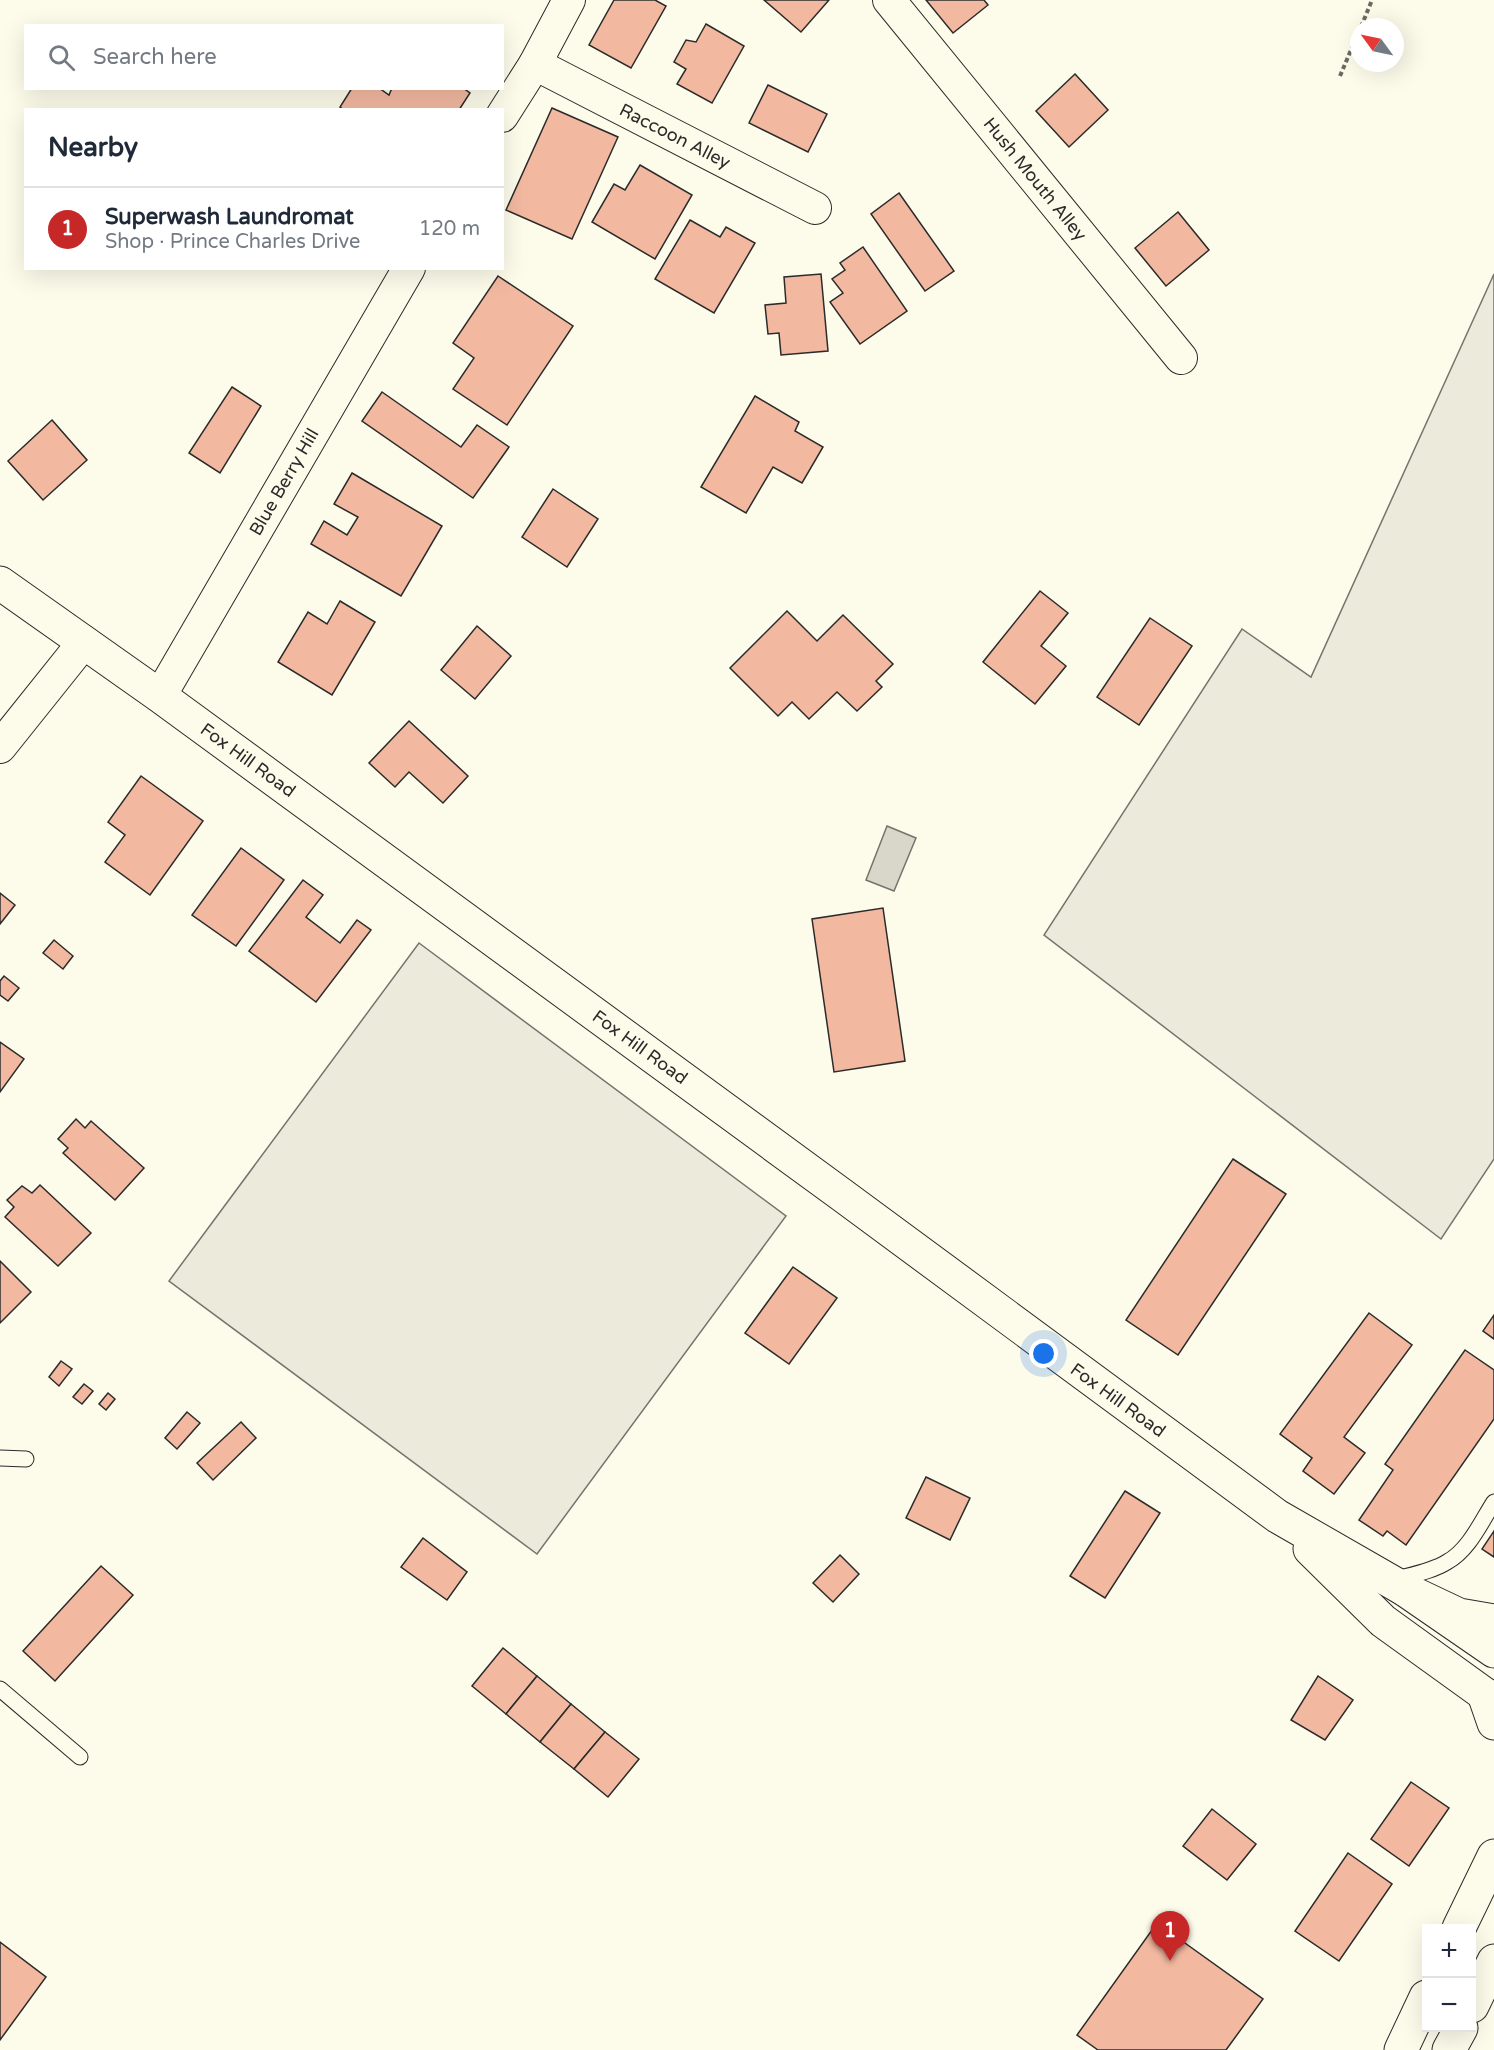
<!DOCTYPE html>
<meta charset="utf-8">
<style>
body{margin:0;font-family:"Varela Round",sans-serif;background:#f6f6f7;color:#1f2937}
.controls{position:absolute;right:18px;bottom:18px;display:grid;overflow:hidden;border-radius:0px;box-shadow:0 6px 24px #0002}
.controls button{width:54px;height:54px;display:grid;place-items:center;padding:0;border:0;border-bottom:2px solid #e0e1e3;background:#fff;color:#1f2937;font:30px sans-serif}
.compass{position:absolute;left:1350px;top:18px;width:54px;height:54px;border-radius:50%;background:#fff;box-shadow:0 6px 24px #0002;rotate:303deg}
.you{position:absolute;left:1044px;top:1354px;width:21px;height:21px;margin:-15px;border:4px solid #fff;border-radius:50%;background:#1a73e8;box-shadow:0 0 0 9px #1a73e833}
.badge{display:grid;place-items:center;width:39px;height:39px;border-radius:50%;background:#c62828;color:#fff;font-size:20px;font-weight:700}
.pin{position:absolute;translate:-50% -50px;filter:drop-shadow(0 2px 3px #0008)}
.pin::after{content:'';position:absolute;top:32px;width:21px;height:18px;background:inherit;clip-path:polygon(0 0,100% 0,50% 100%)}
.list{margin:0;padding:0;list-style:none}
h2{display:flex;justify-content:space-between;align-items:center;height:78px;margin:0;padding:0 24px;font-size:26px}
h2 small{font-size:20px;font-weight:400;color:#747a83}
.list li{display:grid;grid-template-columns:39px 1fr auto;gap:18px;align-items:center;box-sizing:border-box;height:84px;padding:0 24px;border-top:2px solid #e0e1e3}
.list b{display:block;font-size:22px;white-space:nowrap}
.list p{margin:0;font-size:20px;white-space:nowrap;color:#747a83}
.list em{font-size:20px;font-style:normal;color:#747a83}
.icon{flex:none;width:33px;height:33px;fill:none;stroke:currentColor;stroke-width:2;stroke-linecap:round;stroke-linejoin:round}
.map{position:relative;flex:none;width:1494px;height:2050px;overflow:hidden}
.search{position:absolute;background:#fff;box-shadow:0 6px 24px #0002;left:24px;top:24px;width:480px;height:66px;display:flex;align-items:center;gap:15px;box-sizing:border-box;padding:0 21px;border-radius:0px;color:#747a83;font-size:22px}
.panel{position:absolute;background:#fff;box-shadow:0 6px 24px #0002;left:24px;top:108px;width:480px;height:162px;border-radius:0px}
.map>svg:first-child{display:block}
.green{fill:#ecebdb;stroke:#74746e;stroke-width:1.5}
.water{fill:#d8d7c9;stroke:#74746e;stroke-width:1.5}
.building{fill:#f2b8a0;stroke:#2b2b2b;stroke-width:1.5}
.lines{fill:none;stroke-linecap:round;stroke-linejoin:round}
.service-casing{stroke:#2b2b2b;stroke-width:17}
.minor-casing{stroke:#2b2b2b;stroke-width:34}
.secondary-casing{stroke:#2b2b2b;stroke-width:35}
.trunk-casing{stroke:#2b2b2b;stroke-width:35}
.path{stroke:#6a6964;stroke-width:4;stroke-dasharray:4.5 3;stroke-linecap:butt}
.service{stroke:#fdfbea;stroke-width:15}
.minor{stroke:#fdfbea;stroke-width:32}
.secondary{stroke:#fdfbea;stroke-width:33}
.trunk{stroke:#fdfbea;stroke-width:33}
.labels{text-anchor:middle;dominant-baseline:central;stroke-width:4.5;stroke-linejoin:round;paint-order:stroke}
.street-label{font-size:18px;fill:#2b2b2b;stroke:#fdfbea}
</style>
<div class="map">
<svg width="1494" height="2050" viewBox="0 0 1494 2050">
<rect width="100%" height="100%" fill="#fdfbea"/>
<g class="green">
<polygon points="1494,274 1494,1159 1441,1239 1044,935 1242,629 1311,677"/>
<polygon points="419,943 786,1216 537,1554 169,1281"/>
</g>
<polygon class="water" points="887,826 916,838 894,891 866,880"/>
<g class="building">
<polygon points="614,0 655,0 666,6 631,68 589,45"/>
<polygon points="764,0 829,0 801,32"/>
<polygon points="926,0 984,0 988,5 953,33"/>
<polygon points="706,24 744,46 712,103 677,84 686,69 674,62 686,40 696,42"/>
<polygon points="1075,74 1108,110 1069,147 1036,111"/>
<polygon points="768,85 827,114 808,152 749,123"/>
<polygon points="352,88 379,88 389,95 392,88 463,88 470,93 459,110 344,110 340,107"/>
<polygon points="552,108 618,137 572,239 506,210"/>
<polygon points="640,165 692,195 655,259 592,222 614,184 625,190"/>
<polygon points="899,193 954,271 925,291 871,214"/>
<polygon points="1178,212 1209,250 1166,286 1135,248"/>
<polygon points="690,220 720,237 726,227 755,243 714,313 655,279"/>
<polygon points="863,247 907,311 860,344 830,302 843,293 832,279 845,270 840,263"/>
<polygon points="821,274 828,351 781,355 779,333 768,334 765,305 786,303 784,277"/>
<polygon points="498,276 573,326 507,425 453,389 474,358 453,343"/>
<polygon points="232,387 261,406 220,473 189,453"/>
<polygon points="382,392 461,447 477,425 509,447 473,498 362,421"/>
<polygon points="755,396 799,422 795,431 823,447 802,483 773,467 746,513 701,487"/>
<polygon points="52,420 87,460 43,500 8,461"/>
<polygon points="352,473 442,526 401,596 311,544 324,521 347,535 358,517 334,504"/>
<polygon points="553,489 598,519 567,567 522,537"/>
<polygon points="1040,591 1068,613 1041,646 1066,666 1035,704 983,662"/>
<polygon points="340,601 375,622 332,695 278,662 308,612 327,624"/>
<polygon points="787,611 817,641 843,615 893,664 876,681 882,687 857,711 837,692 809,719 792,702 778,716 730,668"/>
<polygon points="1150,618 1192,646 1139,725 1097,697"/>
<polygon points="477,626 511,656 475,699 441,670"/>
<polygon points="409,721 468,776 443,803 409,772 395,787 369,763"/>
<polygon points="141,776 203,821 150,895 105,862 125,835 108,822"/>
<polygon points="241,848 284,880 236,946 192,915"/>
<polygon points="303,880 323,895 306,917 340,943 357,920 371,930 316,1002 249,951"/>
<polygon points="0,893 15,905 0,924"/>
<polygon points="883,908 905,1061 834,1072 812,919"/>
<polygon points="54,940 73,956 63,969 43,953"/>
<polygon points="4,976 19,988 8,1001 0,995 0,981"/>
<polygon points="0,1042 24,1059 0,1092"/>
<polygon points="76,1119 85,1128 91,1121 144,1168 115,1200 63,1153 68,1148 58,1139"/>
<polygon points="1233,1159 1286,1194 1178,1355 1126,1320"/>
<polygon points="40,1185 91,1233 58,1266 5,1217 14,1207 7,1200 22,1186 32,1193"/>
<polygon points="0,1261 31,1292 0,1323"/>
<polygon points="793,1267 837,1298 789,1364 745,1333"/>
<polygon points="1369,1313 1412,1345 1344,1437 1365,1453 1334,1494 1303,1471 1312,1458 1280,1434"/>
<polygon points="1494,1315 1494,1339 1483,1331"/>
<polygon points="1465,1350 1494,1370 1494,1419 1406,1545 1387,1531 1383,1536 1359,1520 1393,1470 1385,1464"/>
<polygon points="61,1361 72,1369 59,1386 49,1377"/>
<polygon points="84,1384 93,1391 82,1404 73,1397"/>
<polygon points="108,1393 115,1399 106,1410 99,1404"/>
<polygon points="187,1412 200,1423 177,1449 165,1438"/>
<polygon points="241,1422 256,1438 213,1480 197,1463"/>
<polygon points="926,1477 970,1498 950,1540 906,1518"/>
<polygon points="1125,1491 1160,1513 1105,1598 1070,1576"/>
<polygon points="1494,1531 1494,1557 1482,1549"/>
<polygon points="423,1538 467,1572 447,1600 401,1567"/>
<polygon points="840,1555 859,1574 833,1602 813,1583"/>
<polygon points="101,1566 133,1595 55,1681 23,1651"/>
<polygon points="503,1648 537,1676 506,1714 472,1686"/>
<polygon points="537,1676 571,1704 540,1742 506,1714"/>
<polygon points="1318,1676 1353,1700 1325,1740 1291,1720"/>
<polygon points="571,1704 605,1732 574,1769 540,1742"/>
<polygon points="605,1732 639,1759 608,1797 574,1769"/>
<polygon points="1411,1782 1449,1808 1409,1866 1371,1839"/>
<polygon points="1212,1809 1256,1844 1227,1880 1183,1846"/>
<polygon points="1348,1853 1392,1884 1339,1961 1295,1931"/>
<polygon points="1157,1923 1263,1999 1226,2050 1098,2050 1077,2035"/>
<polygon points="0,1942 46,1977 0,2040"/>
</g>
<g class="lines">
<defs>
<g id="service">
<polyline points="0,1458 26,1459"/>
<path d="M1392 1580C1410 1575 1431 1572 1447 1562 1469 1550 1481 1522 1494 1502"/>
<polyline points="0,1689 80,1757"/>
</g>
<g id="minor">
<polyline points="889,0 1181,358"/>
<polyline points="535,64 815,208"/>
<polyline points="502,116 535,64 569,0"/>
<polyline points="160,696 409,268"/>
<polyline points="0,747 84,642"/>
</g>
<g id="secondary">
<polyline points="0,583 160,696 842,1195 1277,1516 1404,1589 1494,1651"/>
<polyline points="1310,1549 1383,1621 1494,1701"/>
</g>
<g id="trunk">
<polyline points="1404,1589 1459,1615 1494,1621"/>
<polyline points="1484,1694 1494,1723"/>
<polyline points="1459,1928 1494,1856"/>
<polyline points="1472,2006 1494,1961"/>
<polyline points="1401,2050 1426,1997"/>
<polyline points="1449,2050 1461,2028"/>
</g>
</defs>
<use href="#service" class="service-casing"/>
<use href="#minor" class="minor-casing"/>
<use href="#secondary" class="secondary-casing"/>
<use href="#trunk" class="trunk-casing"/>
<g class="path">
<polyline points="1361,27 1372,0"/>
<polyline points="1340,76 1359,31"/>
</g>
<use href="#service" class="service"/>
<use href="#minor" class="minor"/>
<use href="#secondary" class="secondary"/>
<use href="#trunk" class="trunk"/>
</g>
<g class="labels">
<g class="street-label">
<text transform="translate(675 136) rotate(27)">Raccoon Alley</text>
<text transform="translate(1035 179) rotate(51)">Hush Mouth Alley</text>
<text transform="translate(284 482) rotate(-60)">Blue Berry Hill</text>
<text transform="translate(248 760) rotate(36)">Fox Hill Road</text>
<text transform="translate(640 1047) rotate(36)">Fox Hill Road</text>
<text transform="translate(1118 1400) rotate(36)">Fox Hill Road</text>
</g>
</g>
</svg>
<div class="controls">
<button>+</button>
<button>−</button>
</div>
<svg class="compass" viewBox="-18 -18 36 36"><path d="M0-13l5 13h-10z" fill="#e53935"/><path d="M0 13l5-13h-10z" fill="#747a83"/></svg>
<div class="you"></div>
<div class="pin badge" style="left:1170px;top:1961px">1</div>
<div class="search"><svg class="icon" aria-label="search" viewBox="0 0 24 24"><circle cx="10" cy="10" r="6"/><path d="M15 15l6 6"/></svg>Search here</div>
<section class="panel">
<h2>Nearby<small></small></h2>
<ul class="list">
<li><span class="badge">1</span><div><b>Superwash Laundromat</b><p>Shop · Prince Charles Drive</p></div><em>120 m</em></li>
</ul>
</section>
</div>
